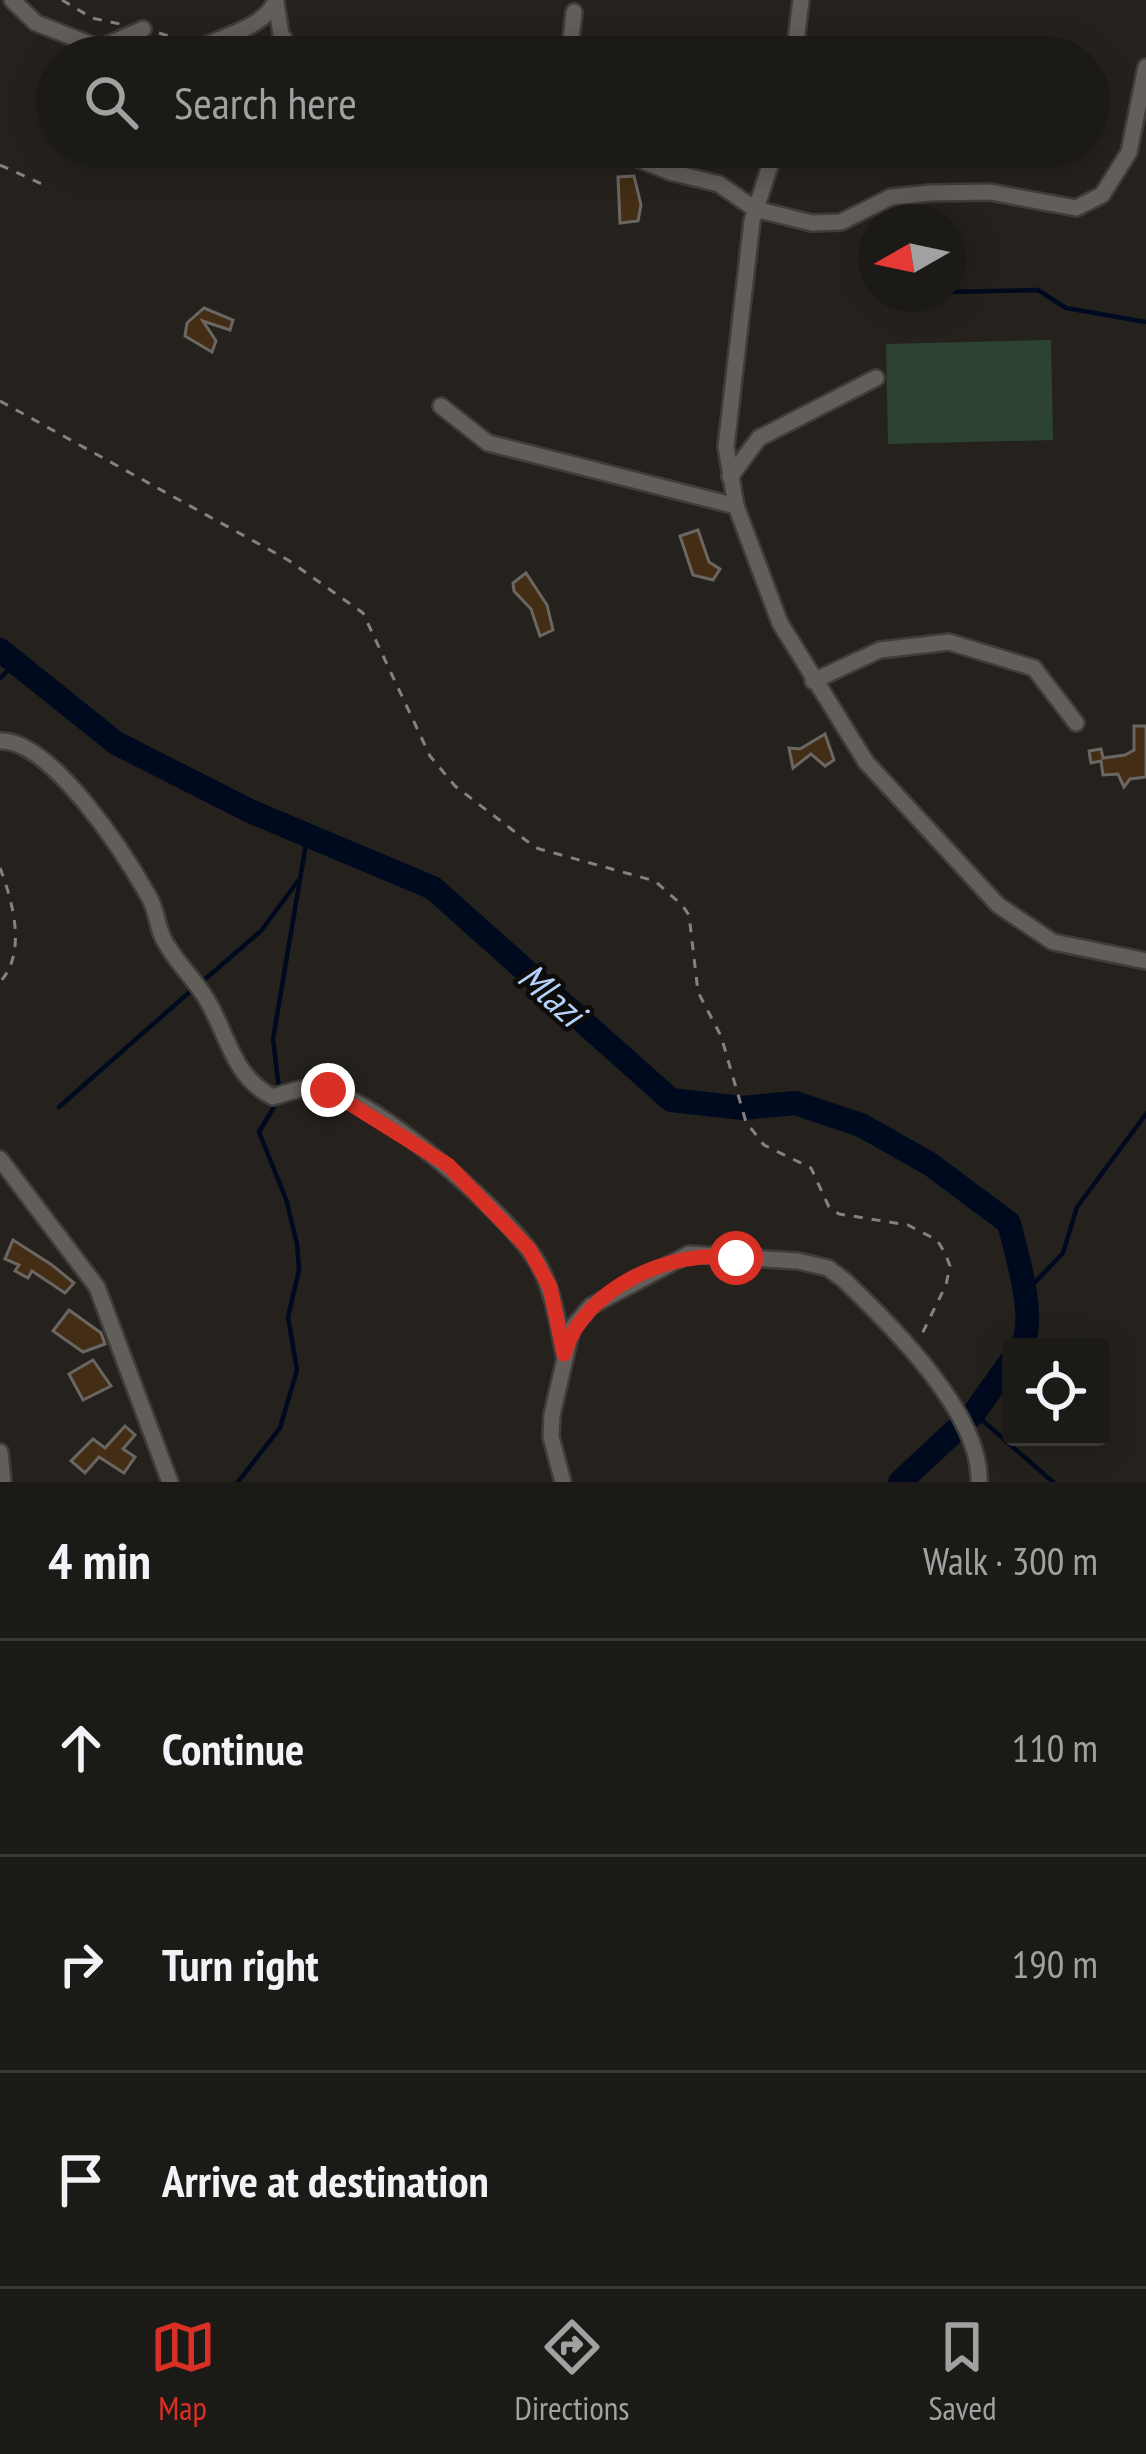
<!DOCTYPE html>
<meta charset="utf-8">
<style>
body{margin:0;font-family:"PT Sans Narrow",sans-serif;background:#292723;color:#f1f3f6}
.controls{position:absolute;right:36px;bottom:36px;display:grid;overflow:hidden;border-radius:12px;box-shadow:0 6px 30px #0003}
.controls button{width:108px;height:108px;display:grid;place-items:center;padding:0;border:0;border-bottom:3px solid #3a3835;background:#1c1a16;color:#f1f3f6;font:60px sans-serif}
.compass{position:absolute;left:858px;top:204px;width:108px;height:108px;border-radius:50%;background:#1c1a16;box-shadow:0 6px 30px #0003;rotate:261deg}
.stop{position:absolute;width:36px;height:36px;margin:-27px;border:9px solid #d93025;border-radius:50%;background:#fff}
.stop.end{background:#d93025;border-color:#fff;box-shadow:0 3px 12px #0008}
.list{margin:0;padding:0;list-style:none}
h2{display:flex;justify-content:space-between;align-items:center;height:156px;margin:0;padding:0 48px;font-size:51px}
h2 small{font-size:39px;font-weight:400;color:#a0a1a1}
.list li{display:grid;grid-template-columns:78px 1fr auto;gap:36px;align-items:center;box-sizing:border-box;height:216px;padding:0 48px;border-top:3px solid #3a3835}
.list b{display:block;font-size:45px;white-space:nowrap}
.list em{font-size:39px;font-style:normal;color:#a0a1a1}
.icon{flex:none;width:66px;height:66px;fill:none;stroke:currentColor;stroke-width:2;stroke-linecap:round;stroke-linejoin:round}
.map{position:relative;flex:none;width:1146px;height:1482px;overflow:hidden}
.search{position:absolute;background:#1c1a16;box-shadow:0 6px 30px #0003;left:36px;right:36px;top:36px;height:132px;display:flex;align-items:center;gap:30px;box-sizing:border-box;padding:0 42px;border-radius:66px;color:#a0a1a1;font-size:45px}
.sheet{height:804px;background:#1c1a16}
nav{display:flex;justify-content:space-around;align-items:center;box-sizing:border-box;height:168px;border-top:3px solid #3a3835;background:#1c1a16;font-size:33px;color:#a0a1a1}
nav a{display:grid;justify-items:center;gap:6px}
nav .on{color:#d93025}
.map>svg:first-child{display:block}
.green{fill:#2c4331}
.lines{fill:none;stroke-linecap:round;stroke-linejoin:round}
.stream{stroke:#000a1e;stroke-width:4.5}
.river{stroke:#000a1e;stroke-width:24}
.building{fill:#432d15;stroke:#6a6662;stroke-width:3}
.minor-casing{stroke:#403c39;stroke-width:20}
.path{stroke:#84817e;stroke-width:3;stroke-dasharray:9 9;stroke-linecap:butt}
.minor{stroke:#625e5a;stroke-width:15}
.route{stroke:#d93025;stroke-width:15}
.labels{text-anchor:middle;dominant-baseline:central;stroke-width:9;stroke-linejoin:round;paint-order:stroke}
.water-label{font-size:39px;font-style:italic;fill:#b4d2f9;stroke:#0d0c0a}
</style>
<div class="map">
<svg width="1146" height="1482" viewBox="0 0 1146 1482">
<rect width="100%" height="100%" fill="#25221e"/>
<polygon class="green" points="1051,340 1053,440 888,444 886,344"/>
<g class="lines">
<g class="stream">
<polyline points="948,292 1038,290 1066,308 1146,322"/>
<polyline points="0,678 17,662"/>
<polyline points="203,981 261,931 298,881"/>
<polyline points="279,1089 273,1039 308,832"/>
<polyline points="59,1107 194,988"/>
<polyline points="1025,1293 1063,1253 1077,1207 1146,1114"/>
<polyline points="974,1413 1053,1482"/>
<polyline points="238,1482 280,1428 297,1370 288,1317 299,1270 297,1244 286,1199 259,1132 278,1100"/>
</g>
<g class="river">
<path d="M0 650 116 743 250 811 433 888 671 1100 742 1108 795 1103 861 1125 930 1164 1009 1223C1016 1252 1038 1322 1021 1347"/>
<polyline points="900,1482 974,1413 1011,1361"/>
</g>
</g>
<g class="building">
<polygon points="634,176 641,205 638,221 620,223 618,177"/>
<polygon points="204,308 233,320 230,330 203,321 216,341 212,352 185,336 187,323"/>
<polygon points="698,530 709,562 720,569 713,580 693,575 680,536"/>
<polygon points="526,573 547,605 553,630 540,636 531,609 514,591 513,583"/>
<polygon points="1134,726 1146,726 1146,777 1130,779 1124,787 1118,774 1103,775 1101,761 1091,763 1089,751 1101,749 1103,758 1125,755 1134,750"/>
<polygon points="825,734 834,760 825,766 811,754 793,768 789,748 800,749"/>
<polygon points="13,1240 52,1265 74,1283 65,1293 32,1271 28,1278 15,1271 19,1265 5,1259"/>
<polygon points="69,1310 101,1333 105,1344 83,1352 53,1331"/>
<polygon points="93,1360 111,1386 83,1400 69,1374"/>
<polygon points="125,1426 135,1435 123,1449 135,1457 124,1473 99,1457 85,1473 71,1461 93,1439 105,1448"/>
</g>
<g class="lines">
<defs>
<g id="minor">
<polyline points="12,0 36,23 100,48 143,29"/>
<polyline points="276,3 281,34 295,57"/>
<path d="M203 47C227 34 265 27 276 0"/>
<polyline points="569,57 574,12"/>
<polyline points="794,57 801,0"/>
<polyline points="609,147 670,172 719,184 755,209 812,223 841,222 891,197 931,193 990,192 1076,208 1102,195 1129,152 1146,67"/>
<polyline points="776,147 752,221 726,447 736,506 780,623 866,762 998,905 1053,942 1146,961"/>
<polyline points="441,406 488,443 736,506"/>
<polyline points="730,477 759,438 876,378"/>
<polyline points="813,681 880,650 949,642 1034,668 1076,723"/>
<path d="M0 741C51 739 125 854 149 897 157 911 157 927 164 940 176 963 195 979 207 1000 229 1037 233 1077 273 1097 291 1091 308 1085 327 1090 383 1106 494 1203 529 1250 552 1280 557 1318 564 1354"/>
<polyline points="0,1159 97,1287 170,1482"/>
<polyline points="0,1452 3,1482"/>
<path d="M563 1482 551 1437 552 1415 572 1328 591 1306 689 1254 798 1261 828 1268 844 1280C891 1325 982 1414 979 1482"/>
</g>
</defs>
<use href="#minor" class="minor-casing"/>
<g class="path">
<polyline points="62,0 92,18 120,24"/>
<polyline points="159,33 190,43"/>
<polyline points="222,53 235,57"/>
<polyline points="0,165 44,185"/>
<polyline points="0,401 288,560 363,613 430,756 455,786 536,848 655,881 682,905 689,915 698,992 721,1036 746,1122 764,1145 811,1168 829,1207 839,1214 908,1225 937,1240 945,1253 950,1266 946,1285 921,1336"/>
<path d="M0 868C13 902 27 953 0 982"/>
</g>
<use href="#minor" class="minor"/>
</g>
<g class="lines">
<path class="route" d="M328 1090 448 1165 529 1249 550 1287 564 1354C584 1288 671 1248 736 1258"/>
</g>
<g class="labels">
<g class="water-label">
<text transform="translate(552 994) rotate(42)">Mlazi</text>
</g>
</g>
</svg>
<div class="controls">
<button><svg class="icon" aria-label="locate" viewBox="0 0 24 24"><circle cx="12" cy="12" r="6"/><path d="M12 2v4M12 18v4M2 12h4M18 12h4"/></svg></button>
</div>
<svg class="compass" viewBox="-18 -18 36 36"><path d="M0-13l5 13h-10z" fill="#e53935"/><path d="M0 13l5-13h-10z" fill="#a0a1a1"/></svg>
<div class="stop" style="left:736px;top:1258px"></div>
<div class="stop end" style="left:328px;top:1090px"></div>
<div class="search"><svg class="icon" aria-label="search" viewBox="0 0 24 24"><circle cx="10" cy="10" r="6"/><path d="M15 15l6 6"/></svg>Search here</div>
</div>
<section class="sheet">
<h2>4 min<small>Walk · 300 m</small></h2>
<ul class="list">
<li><svg class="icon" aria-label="ahead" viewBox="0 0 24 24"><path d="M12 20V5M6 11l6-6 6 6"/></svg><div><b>Continue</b></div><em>110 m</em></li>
<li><svg class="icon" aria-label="right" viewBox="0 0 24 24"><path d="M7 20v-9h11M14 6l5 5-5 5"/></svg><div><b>Turn right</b></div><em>190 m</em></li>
<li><svg class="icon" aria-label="arrive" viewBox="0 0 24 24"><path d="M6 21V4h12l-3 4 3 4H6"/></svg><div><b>Arrive at destination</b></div></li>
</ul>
</section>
<nav>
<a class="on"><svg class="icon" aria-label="map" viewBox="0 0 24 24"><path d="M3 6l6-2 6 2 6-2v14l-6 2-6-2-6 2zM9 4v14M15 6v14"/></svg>Map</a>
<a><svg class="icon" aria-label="directions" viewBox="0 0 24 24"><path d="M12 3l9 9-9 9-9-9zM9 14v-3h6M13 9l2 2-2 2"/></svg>Directions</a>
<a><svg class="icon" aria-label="saved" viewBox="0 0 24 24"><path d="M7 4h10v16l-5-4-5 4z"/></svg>Saved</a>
</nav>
